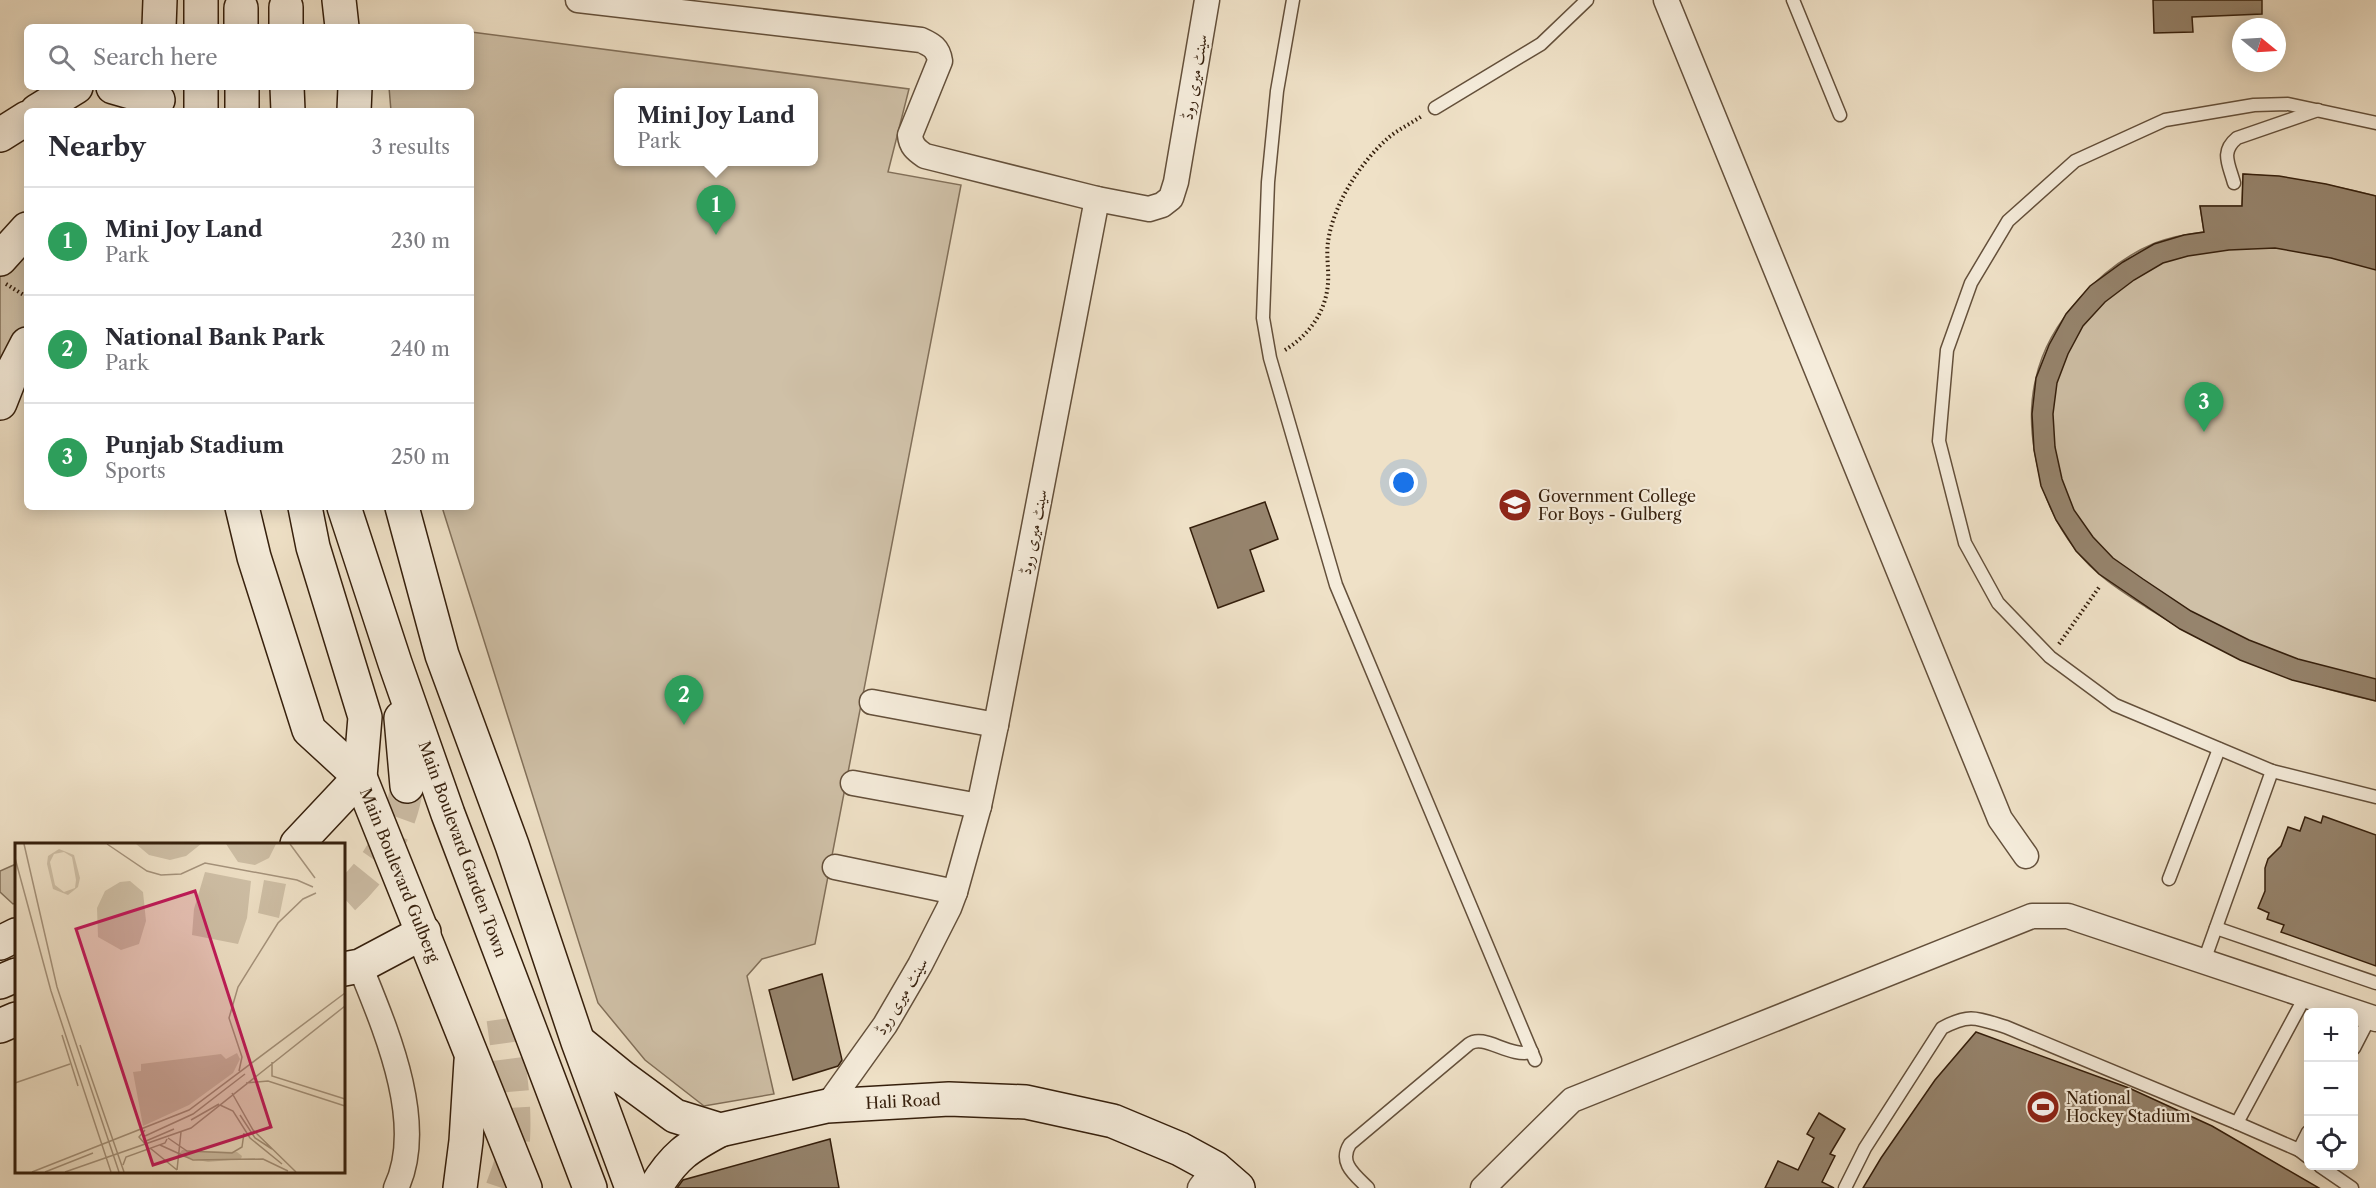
<!DOCTYPE html>
<meta charset="utf-8">
<style>
body{margin:0;font-family:"Libre Caslon Text",Amiri,serif;background:#f2f2f3;color:#2b2b33}
.controls{position:absolute;right:18px;bottom:18px;display:grid;overflow:hidden;border-radius:9px;box-shadow:0 3px 15px #0003}
.controls button{width:54px;height:54px;display:grid;place-items:center;padding:0;border:0;border-bottom:2px solid #e1e1e2;background:#fff;color:#2b2b33;font:30px sans-serif}
.compass{position:absolute;left:2232px;top:18px;width:54px;height:54px;border-radius:50%;background:#fff;box-shadow:0 3px 15px #0003;rotate:108deg}
.you{position:absolute;left:1404px;top:483px;width:21px;height:21px;margin:-15px;border:4px solid #fff;border-radius:50%;background:#1a73e8;box-shadow:0 0 0 9px #1a73e833}
.badge{display:grid;place-items:center;width:39px;height:39px;border-radius:50%;background:#8f2418;color:#fff;font-size:20px;font-weight:700}
.pin{position:absolute;translate:-50% -50px;filter:drop-shadow(0 2px 3px #0008)}
.pin::after{content:'';position:absolute;top:32px;width:21px;height:18px;background:inherit;clip-path:polygon(0 0,100% 0,50% 100%)}
.popup{position:absolute;left:614px;top:88px;width:204px;height:78px;box-sizing:border-box;display:grid;place-content:center;border-radius:9px;background:#fff;filter:drop-shadow(0 2px 4px #0005);font-size:20px;white-space:nowrap;color:#7c7c81}
.popup b{font-size:22px;color:#2b2b33}
.popup::after{content:'';position:absolute;left:50%;top:100%;margin-left:-12px;border:12px solid transparent;border-top-color:#fff}
.list{margin:0;padding:0;list-style:none}
h2{display:flex;justify-content:space-between;align-items:center;height:78px;margin:0;padding:0 24px;font-size:26px}
h2 small{font-size:20px;font-weight:400;color:#7c7c81}
.list li{display:grid;grid-template-columns:39px 1fr auto;gap:18px;align-items:center;box-sizing:border-box;height:108px;padding:0 24px;border-top:2px solid #e1e1e2}
.list b{display:block;font-size:22px;white-space:nowrap}
.list p{margin:0;font-size:20px;white-space:nowrap;color:#7c7c81}
.list em{font-size:20px;font-style:normal;color:#7c7c81}
.icon{flex:none;width:33px;height:33px;fill:none;stroke:currentColor;stroke-width:2;stroke-linecap:round;stroke-linejoin:round}
.map{position:relative;flex:none;width:2376px;height:1188px;overflow:hidden}
.search{position:absolute;background:#fff;box-shadow:0 3px 15px #0003;left:24px;top:24px;width:450px;height:66px;display:flex;align-items:center;gap:15px;box-sizing:border-box;padding:0 21px;border-radius:9px;color:#7c7c81;font-size:22px}
.panel{position:absolute;background:#fff;box-shadow:0 3px 15px #0003;left:24px;top:108px;width:450px;height:402px;border-radius:9px}
.map>svg:first-child{display:block}
.green{fill:#cfc0a7;stroke:#82705a;stroke-width:1.5;fill-rule:evenodd}
.building{fill:#96846d;stroke:#351f0c;stroke-width:1.5}
.lines{fill:none;stroke-linecap:round;stroke-linejoin:round}
.secondary-tunnel{stroke:#cabaa2;stroke-width:33;stroke-dasharray:33 16;stroke-linecap:butt}
.lane-casing{stroke:#64503b;stroke-width:15}
.street-casing{stroke:#64503b;stroke-width:27}
.secondary-casing{stroke:#351f0c;stroke-width:36}
.path{stroke:#351f0c;stroke-width:4;stroke-dasharray:1.5 3;stroke-linecap:butt}
.lane{stroke:#f5ecdb;stroke-width:12}
.street{stroke:#f5ecdb;stroke-width:24}
.secondary{stroke:#f5ecdb;stroke-width:33}
.labels{text-anchor:middle;dominant-baseline:central;stroke-width:4.5;stroke-linejoin:round;paint-order:stroke}
.street-label{font-size:16px;fill:#351f0c;stroke:#f5ecdb}
.poi-label{font-size:16px;fill:#351f0c;stroke:#f5ecdb;text-anchor:start}
.inset-road{fill:none;stroke:#a5937c;stroke-width:1.5}
.view{fill:#c2185b;fill-opacity:0.15;stroke:#c2185b;stroke-width:3}
.inset-edge{fill:none;stroke:#351f0c;stroke-width:3}
</style>
<div class="map">
<svg width="2376" height="1188" viewBox="0 0 2376 1188">
<rect width="100%" height="100%" fill="#efe1c7"/>
<filter id="stains"><feTurbulence type="fractalNoise" baseFrequency=".00333" numOctaves="4"/><feColorMatrix values="0 0 0 0 .2 0 0 0 0 .09 0 0 0 0 .02 0 0 0 .5 -.17"/></filter>
<radialGradient id="worn" r=".72"><stop offset=".6" stop-color="#630" stop-opacity="0"/><stop offset="1" stop-color="#630" stop-opacity=".3"/></radialGradient>
<g class="green">
<path d="M471 32 909 89 888 172 961 185 815 944 762 959 747 976 774 1094 704 1106 645 1060 598 1003 442 507H471V111H391L389 87H471ZM618 92H813V162H618Z"/>
<path d="M2243 174C2289 177 2332 185 2376 196V701C2291 683 2219 654 2146 607 2121 591 2094 574 2076 550 2056 525 2043 495 2037 464 2031 437 2029 406 2036 378 2048 322 2102 265 2155 243 2171 237 2187 234 2204 232L2200 206H2242Z"/>
<polygon points="5,251 27,254 27,344 0,403 0,259"/>
<polygon points="16,864 16,903 13,904 0,892 0,871"/>
</g>
<g class="building">
<polygon points="2153,0 2262,0 2262,14 2192,17 2193,32 2154,33"/>
<polygon points="2243,174 2279,176 2326,184 2376,196 2376,270 2331,258 2275,248 2229,250 2188,256 2163,263 2134,280 2105,302 2083,326 2068,354 2057,383 2053,414 2055,447 2062,479 2074,510 2093,537 2113,558 2143,579 2191,611 2249,640 2298,659 2376,679 2376,701 2292,680 2240,660 2180,629 2099,574 2076,551 2056,520 2041,486 2034,450 2032,414 2036,378 2049,345 2066,314 2090,286 2123,262 2154,244 2184,235 2204,232 2200,206 2242,206"/>
<polygon points="1265,502 1278,539 1250,550 1264,591 1218,608 1190,528"/>
<polygon points="2323,816 2376,835 2376,966 2281,932 2284,925 2267,919 2269,913 2258,908 2265,891 2265,868 2268,859 2281,846 2288,827 2300,831 2305,817 2321,823"/>
<polygon points="822,974 842,1060 838,1066 793,1080 769,990"/>
<polygon points="1976,1032 2129,1088 2212,1126 2319,1188 1863,1188 1881,1158 1935,1080"/>
<polygon points="1819,1113 1845,1129 1830,1154 1835,1156 1822,1182 1834,1188 1765,1188 1778,1161 1798,1170 1814,1138 1807,1134"/>
<polygon points="830,1139 839,1188 677,1188 683,1180"/>
</g>
<g class="lines">
<g class="secondary-tunnel">
<path d="M344 898C376 869 401 829 407 786"/>
<path d="M502 1188C505 1179 509 1170 511 1161 519 1115 509 1065 503 1019"/>
</g>
<defs>
<g id="lane">
<polyline points="1293,0 1277,91 1268,182 1263,318 1270,358 1336,585 1535,1060"/>
<polyline points="1793,0 1840,115"/>
<polyline points="1435,108 1541,44 1587,0"/>
<polyline points="2376,123 2288,104 2254,105 2165,120 2075,161 2008,221 1971,283 1947,350 1939,441 1965,543 1998,603 2050,657 2115,705 2272,771 2376,797"/>
<path d="M2234 183C2229 164 2220 152 2237 138L2318 110"/>
<polyline points="2169,879 2219,749"/>
<polyline points="2216,928 2376,983"/>
<polyline points="2204,961 2272,771"/>
<polyline points="2354,1048 2370,1017"/>
<polyline points="2237,1123 2299,1150"/>
<polyline points="2308,1132 2299,1150 2308,1157"/>
<polyline points="2320,1166 2352,1188"/>
<path d="M1368 1188C1355 1175 1338 1163 1350 1144L1469 1044C1484 1033 1509 1058 1532 1052"/>
<path d="M1845 1188 1865 1148 1942 1028C1970 1013 1977 1018 2006 1027L2237 1123 2306 995"/>
</g>
<g id="street">
<path d="M578 0 921 40C932 45 938 48 940 61L910 135C911 146 916 150 925 156L1097 199 1149 209 1162 205 1171 198 1176 182 1207 0"/>
<polyline points="1666,0 2000,819 2026,856"/>
<polyline points="872,702 996,725"/>
<polyline points="853,783 979,806"/>
<polyline points="835,867 955,892"/>
<path d="M360 966C385 1028 427 1123 396 1188"/>
<polyline points="827,1106 885,1025 920,965 949,908 955,892 979,806 996,725 1097,199"/>
<polyline points="1200,1188 1215,1168"/>
<polyline points="1483,1188 1572,1100 2032,916 2068,916 2376,1019"/>
</g>
<g id="secondary">
<polyline points="201,0 201,27"/>
<polyline points="339,0 342,27"/>
<polyline points="286,7 286,27"/>
<polyline points="241,8 241,27"/>
<polyline points="159,27 160,0"/>
<polyline points="113,87 158,100"/>
<polyline points="201,87 201,111"/>
<polyline points="242,87 242,111"/>
<polyline points="287,87 288,111"/>
<polyline points="37,111 76,87"/>
<polyline points="354,111 355,87"/>
<polyline points="0,135 27,118"/>
<polyline points="0,259 27,229"/>
<polyline points="0,403 11,375 27,344"/>
<polyline points="242,507 254,557 309,730 360,777 525,1188"/>
<polyline points="344,507 395,663 448,814 590,1188"/>
<polyline points="402,507 442,655 512,845 578,1042 632,1188"/>
<polyline points="401,718 407,786"/>
<polyline points="297,844 360,777 365,717 313,547 305,507"/>
<polyline points="0,943 16,935"/>
<polyline points="344,969 360,966 424,932"/>
<polyline points="0,982 16,975"/>
<polyline points="0,1026 16,1019"/>
<polyline points="579,1042 622,1077 675,1116 720,1130 827,1106 949,1099 1026,1102 1113,1121 1180,1149 1215,1168 1238,1188"/>
<polyline points="460,1188 466,1141 471,1061"/>
<path d="M655 1188C674 1156 688 1147 720 1130"/>
</g>
</defs>
<use href="#lane" class="lane-casing"/>
<use href="#street" class="street-casing"/>
<use href="#secondary" class="secondary-casing"/>
<g class="path">
<polyline points="6,284 27,297"/>
<path d="M1285 350C1309 335 1326 312 1328 283 1329 269 1326 255 1328 242 1333 205 1360 163 1387 139 1397 130 1410 124 1422 116"/>
<polyline points="2059,644 2100,586"/>
</g>
<use href="#lane" class="lane"/>
<use href="#street" class="street"/>
<use href="#secondary" class="secondary"/>
</g>
<defs>
<symbol id="university-disc" viewBox="-11 -11 22 22"><circle r="9.5" fill="#8f2418" stroke="#f5ecdb"/><path d="M0-5L7-2L0 1L-7-2ZM-4 1L0 2.5L4 1V4Q0 6-4 4Z" fill="#fff"/></symbol>
<symbol id="stadium-disc" viewBox="-11 -11 22 22"><circle r="9.5" fill="#8f2418" stroke="#f5ecdb"/><path d="M0-5a6.5 5 0 1 0 0 10a6.5 5 0 1 0 0-10ZM-3.5-1.8h7v3.6h-7Z" fill="#fff"/></symbol>
</defs>
<g fill-rule="evenodd">
<use href="#university-disc" x="1496" y="486" width="38" height="38"/>
<use href="#stadium-disc" x="2024" y="1088" width="38" height="38"/>
</g>
<g class="labels">
<g class="street-label">
<text transform="translate(1194 77) rotate(-80)">سینٹ میری روڈ</text>
<text transform="translate(1033 532) rotate(-79)">سینٹ میری روڈ</text>
<text transform="translate(463 849) rotate(70)">Main Boulevard Garden Town</text>
<text transform="translate(400 875) rotate(68)">Main Boulevard Gulberg</text>
<text transform="translate(901 996) rotate(-59)">سینٹ میری روڈ</text>
<text transform="translate(903 1101) rotate(-3)">Hali Road</text>
</g>
<g class="poi-label">
<text x="1538" y="496">Government College<tspan x="1538" dy="18">For Boys - Gulberg</tspan></text>
<text x="2066" y="1098">National<tspan x="2066" dy="18">Hockey Stadium</tspan></text>
</g>
</g>
<g transform="translate(15 843)">
<rect width="330" height="330" fill="#efe1c7"/>
<path d="M121 1H186L171 13 155 17 134 12ZM211 1H261L254 15 240 22 223 19ZM44 6 59 12 65 35 63 44 53 52 38 46 32 21 33 13ZM49 9 57 14 61 37 60 45 49 49 40 42 35 19 39 11ZM190 29 236 38 232 75 223 101 177 92 179 66ZM249 37 271 41 264 75 243 70ZM115 38 128 49 131 78 124 101 106 107 83 94 82 65 90 48 105 39ZM222 210 225 216 218 230 174 262 128 283 118 229 126 228V221L206 211 211 216ZM167 307 222 309 227 313 226 316 193 319 163 313Z" fill="#cfc0a7" fill-rule="evenodd"/>
<path class="inset-road" d="M9 1 42 144 104 329M92 1 132 28 146 32 166 31 190 20 282 37 298 44M275 1 300 35M0 15 36 148 96 329M47 192 63 243M65 202 109 329M257 219V233L330 256M224 228 227 214 214 175 223 144 263 80 288 56 301 50M0 240 55 221M231 240 253 238 330 263M217 250 238 287 281 329M205 262 218 268 235 295 267 321M225 272 240 295 257 306M176 277 204 261M130 287 124 294 131 302M130 293 178 271 230 231M153 295 172 308 217 310 227 304 229 290M131 298 159 286M145 302 178 317 248 316 273 328M135 305 162 327M108 322 111 314 150 300 152 296M162 327 166 289M17 329 174 267 330 150M30 329 78 310M50 329 176 285 330 163"/>
<path class="view" d="M180 48 256 284 138 322 61 86Z"/>
<rect width="330" height="330" class="inset-edge"/>
</g>
<rect width="100%" height="100%" filter="url(#stains)"/>
<rect width="100%" height="100%" fill="url(#worn)"/>
</svg>
<div class="controls">
<button>+</button>
<button>−</button>
<button><svg class="icon" aria-label="locate" viewBox="0 0 24 24"><circle cx="12" cy="12" r="6"/><path d="M12 2v4M12 18v4M2 12h4M18 12h4"/></svg></button>
</div>
<svg class="compass" viewBox="-18 -18 36 36"><path d="M0-13l5 13h-10z" fill="#e53935"/><path d="M0 13l5-13h-10z" fill="#7c7c81"/></svg>
<div class="you"></div>
<div class="pin badge" style="left:716px;top:235px;background:#2e9e5b">1</div>
<div class="popup"><b>Mini Joy Land</b>Park</div>
<div class="pin badge" style="left:684px;top:725px;background:#2e9e5b">2</div>
<div class="pin badge" style="left:2204px;top:432px;background:#2e9e5b">3</div>
<div class="search"><svg class="icon" aria-label="search" viewBox="0 0 24 24"><circle cx="10" cy="10" r="6"/><path d="M15 15l6 6"/></svg>Search here</div>
<section class="panel">
<h2>Nearby<small>3 results</small></h2>
<ul class="list">
<li><span class="badge" style="background:#2e9e5b">1</span><div><b>Mini Joy Land</b><p>Park</p></div><em>230 m</em></li>
<li><span class="badge" style="background:#2e9e5b">2</span><div><b>National Bank Park</b><p>Park</p></div><em>240 m</em></li>
<li><span class="badge" style="background:#2e9e5b">3</span><div><b>Punjab Stadium</b><p>Sports</p></div><em>250 m</em></li>
</ul>
</section>
</div>
